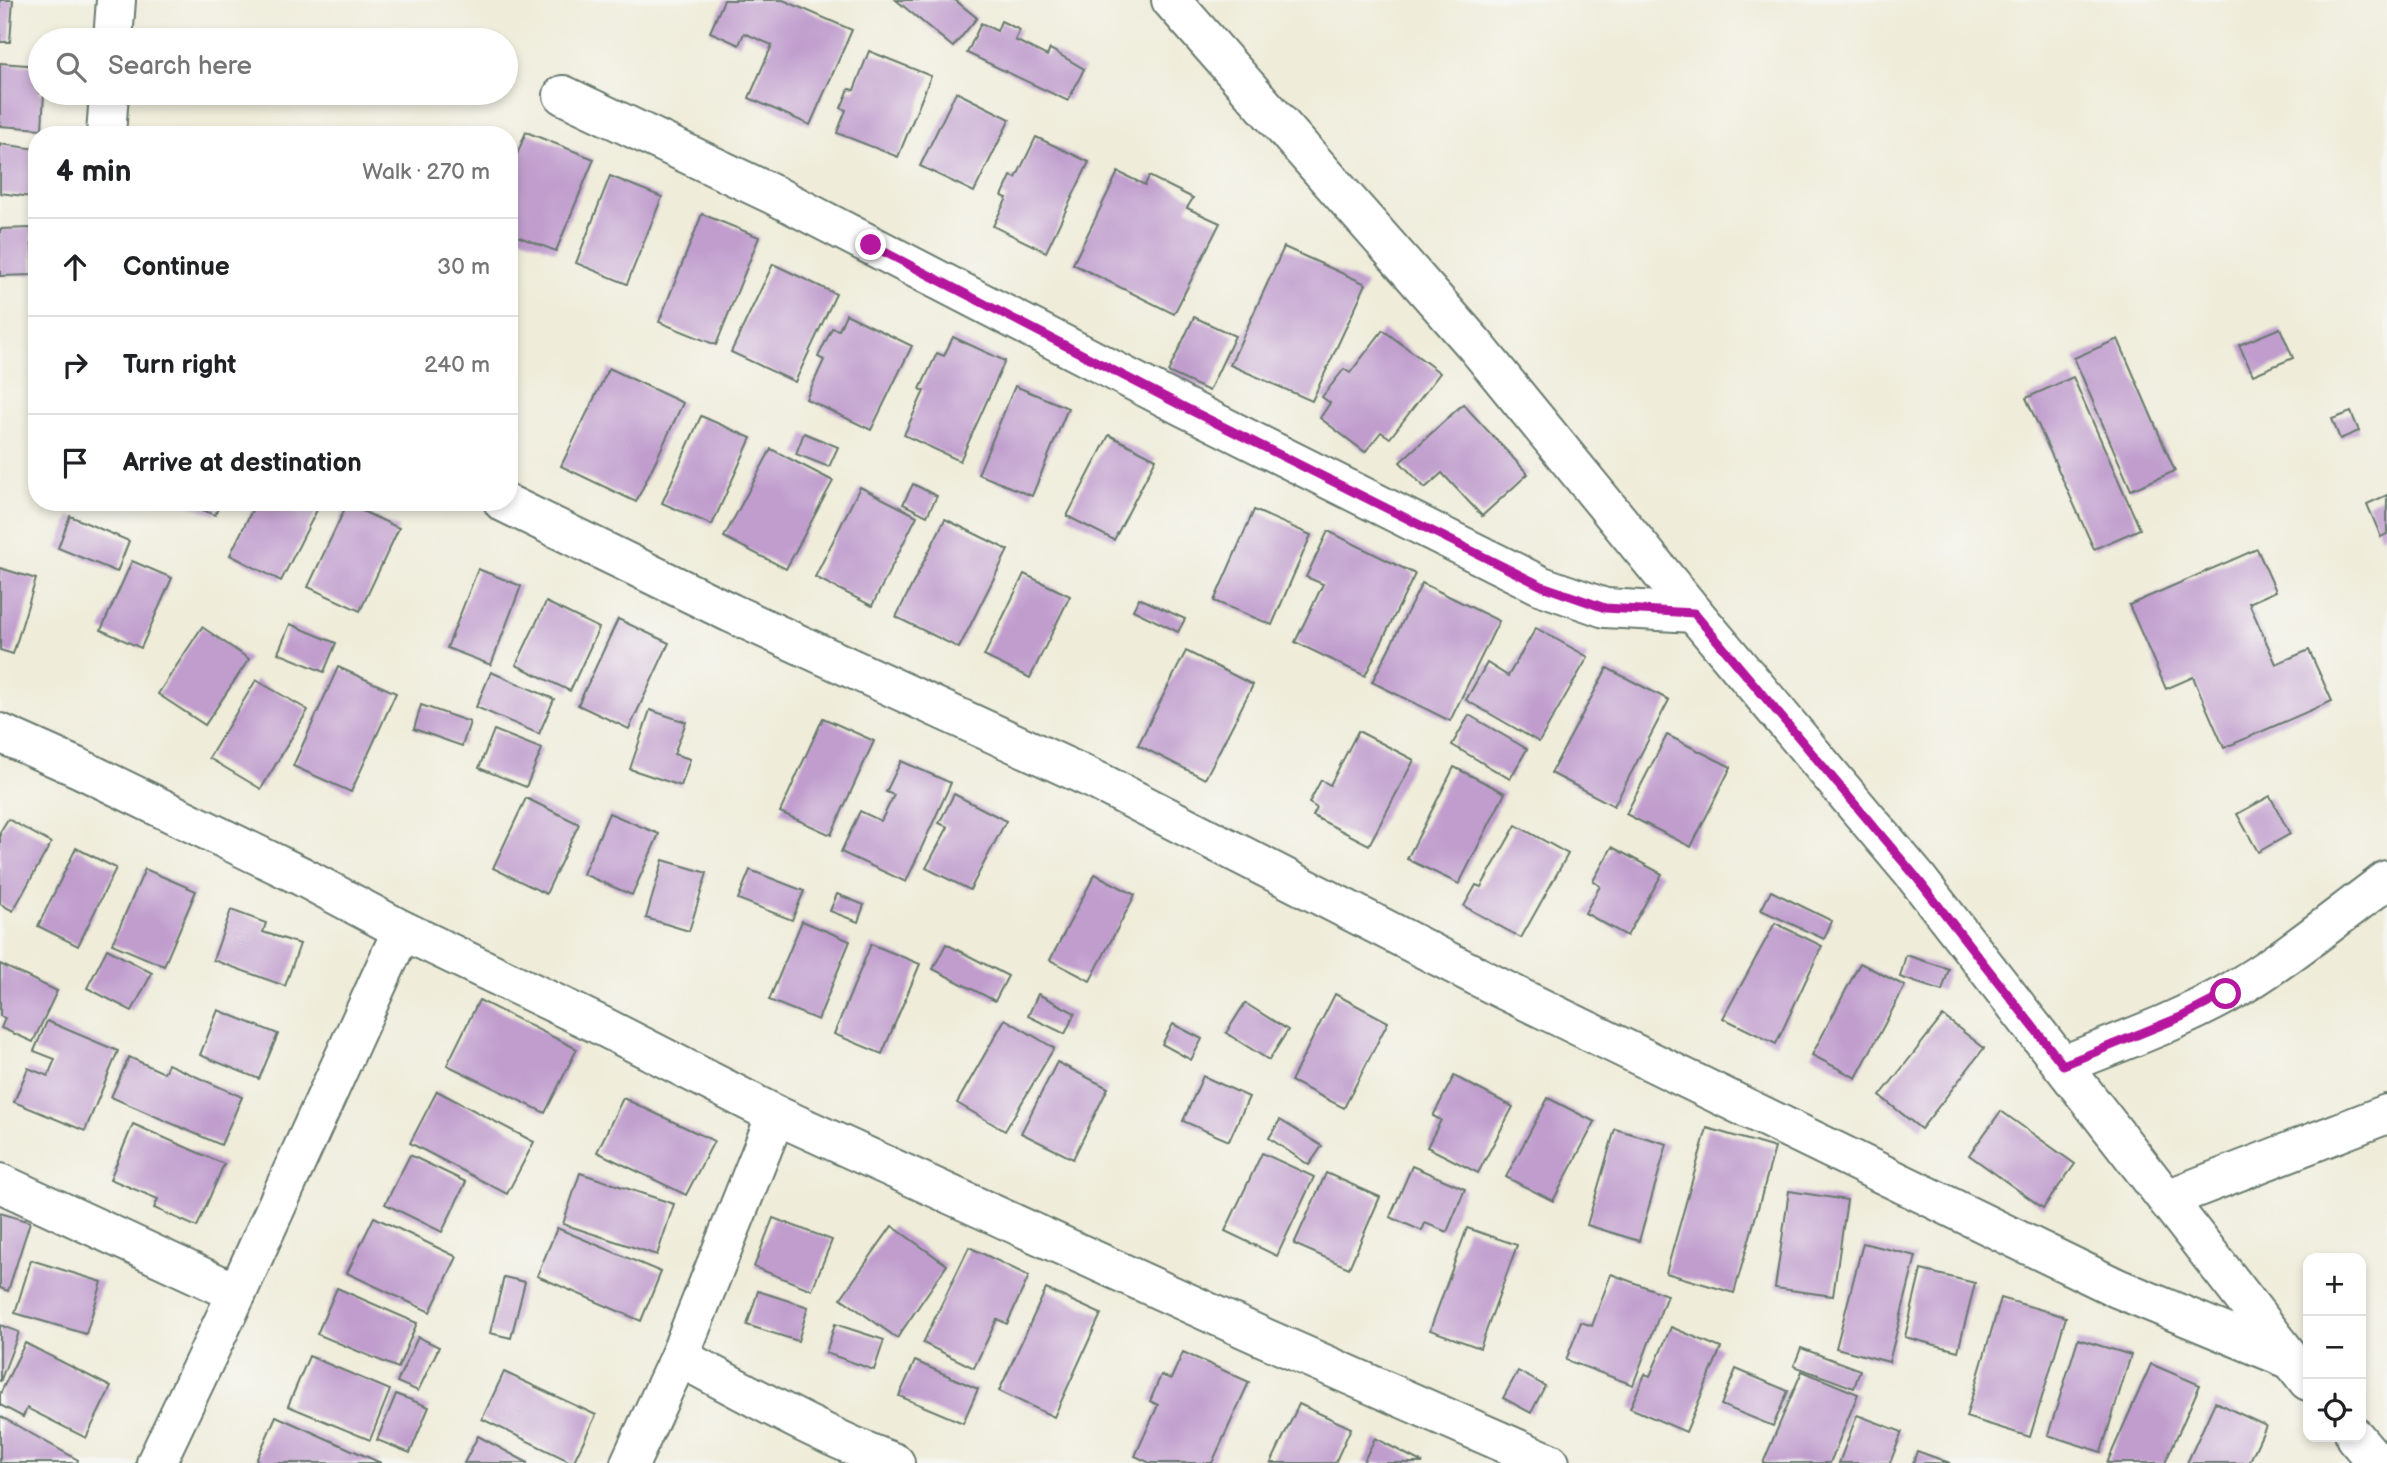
<!DOCTYPE html>
<meta charset="utf-8">
<style>
body{margin:0;font-family:"Balsamiq Sans",sans-serif;background:#f2f2f2;color:#202124}
.controls{position:absolute;right:21px;bottom:21px;display:grid;overflow:hidden;border-radius:14px;box-shadow:0 4px 10px #0003}
.controls button{width:63px;height:63px;display:grid;place-items:center;padding:0;border:0;border-bottom:2px solid #e0e0e0;background:#fff;color:#202124;font:35px sans-serif}
.stop{position:absolute;width:21px;height:21px;margin:-16px;border:5px solid #b5179e;border-radius:50%;background:#fff}
.stop.end{background:#b5179e;border-color:#fff;box-shadow:0 2px 7px #0008}
.list{margin:0;padding:0;list-style:none}
h2{display:flex;justify-content:space-between;align-items:center;height:91px;margin:0;padding:0 28px;font-size:30px}
h2 small{font-size:23px;font-weight:400;color:#757577}
.list li{display:grid;grid-template-columns:46px 1fr auto;gap:21px;align-items:center;box-sizing:border-box;height:98px;padding:0 28px;border-top:2px solid #e0e0e0}
.list b{display:block;font-size:26px;white-space:nowrap}
.list em{font-size:23px;font-style:normal;color:#757577}
.icon{flex:none;width:38px;height:38px;fill:none;stroke:currentColor;stroke-width:2;stroke-linecap:round;stroke-linejoin:round}
.map{position:relative;flex:none;width:2387px;height:1463px;overflow:hidden}
.search{position:absolute;background:#fff;box-shadow:0 4px 10px #0003;left:28px;top:28px;width:490px;height:77px;display:flex;align-items:center;gap:18px;box-sizing:border-box;padding:0 24px;border-radius:38px;color:#757577;font-size:26px}
.panel{position:absolute;background:#fff;box-shadow:0 4px 10px #0003;left:28px;top:126px;width:490px;height:385px;border-radius:28px}
.map>svg:first-child{display:block}
.building{fill:#c09dcd}
.lines{fill:none;stroke-linecap:round;stroke-linejoin:round}
.minor-casing{stroke:#687a6e;stroke-width:42}
.minor{stroke:#fff;stroke-width:38}
.route{stroke:#b5179e;stroke-width:9}
</style>
<div class="map">
<svg width="2387" height="1463" viewBox="0 0 2387 1463">
<rect width="100%" height="100%" fill="#f6f6f2"/>
<filter id="ink" filterUnits="userSpaceOnUse"><feTurbulence type="fractalNoise" baseFrequency=".0143" numOctaves="2"/><feDisplacementMap in="SourceGraphic" scale="14" xChannelSelector="R" yChannelSelector="G"/><feConvolveMatrix kernelMatrix="1 2 1 2 8 2 1 2 1" color-interpolation-filters="sRGB"/></filter>
<filter id="wash" filterUnits="userSpaceOnUse"><feTurbulence type="fractalNoise" baseFrequency=".00686" numOctaves="4" result="noise"/><feDisplacementMap in="SourceGraphic" scale="28" xChannelSelector="R" yChannelSelector="G"/><feGaussianBlur stdDeviation="1.57" result="paint"/><feColorMatrix in="noise" values="0 0 0 0 0 0 0 0 0 0 0 0 0 0 0 0 0 1.4 0 .05"/><feComposite in="paint" operator="in"/></filter>
<g filter="url(#wash)">
<rect width="100%" height="100%" fill="#efecd9"/>
<g id="blocks">
<g class="building">
<polygon points="0,0 13,0 10,42 0,42"/>
<polygon points="724,0 783,0 852,30 810,125 749,98 772,45 744,33 739,45 710,32"/>
<polygon points="896,0 955,0 977,18 953,47"/>
<polygon points="1001,21 1020,30 1015,40 1047,56 1050,49 1084,69 1068,101 967,53 981,23 997,31"/>
<polygon points="869,51 931,76 898,157 837,133 846,110 841,108 849,89 854,90"/>
<polygon points="0,63 40,66 40,93 44,93 42,129 0,126"/>
<polygon points="956,92 1010,119 974,192 920,166"/>
<polygon points="526,132 594,159 556,251 509,233 509,174"/>
<polygon points="1036,137 1089,162 1046,252 993,226 1007,198 1002,196 1011,176 1016,178"/>
<polygon points="0,144 37,149 31,197 0,193"/>
<polygon points="1118,172 1145,185 1149,176 1193,198 1187,208 1220,223 1174,314 1073,264"/>
<polygon points="610,176 662,197 627,284 576,263"/>
<polygon points="702,214 759,237 716,345 659,322"/>
<polygon points="31,228 33,275 0,276 0,229"/>
<polygon points="1284,247 1366,284 1312,401 1230,365"/>
<polygon points="773,264 836,294 795,382 731,352"/>
<polygon points="846,314 912,346 871,430 806,399 824,360 818,357 832,328 839,330"/>
<polygon points="1194,317 1235,336 1209,391 1168,372"/>
<polygon points="2280,328 2293,358 2253,375 2239,345"/>
<polygon points="1383,330 1440,373 1390,438 1381,432 1365,452 1320,418 1330,403 1322,397 1344,369 1350,373"/>
<polygon points="953,337 1005,361 960,461 904,435 924,391 920,389 937,353 944,356"/>
<polygon points="2118,339 2175,471 2131,490 2074,358"/>
<polygon points="609,368 683,403 636,502 561,466"/>
<polygon points="2073,377 2140,529 2094,549 2026,398"/>
<polygon points="1015,386 1068,408 1032,496 978,474"/>
<polygon points="1463,404 1528,474 1482,516 1442,473 1425,488 1400,462"/>
<polygon points="2351,412 2359,431 2340,439 2332,419"/>
<polygon points="701,416 751,438 712,525 662,503"/>
<polygon points="804,433 838,447 829,467 796,454"/>
<polygon points="1109,435 1156,459 1114,540 1067,516"/>
<polygon points="771,449 833,481 786,569 724,537"/>
<polygon points="913,484 937,496 927,516 903,504"/>
<polygon points="860,487 917,516 872,606 815,577"/>
<polygon points="2387,495 2387,534 2381,537 2367,504"/>
<polygon points="182,502 221,502 215,515"/>
<polygon points="256,502 321,502 281,581 230,555"/>
<polygon points="347,504 399,528 360,611 308,587"/>
<polygon points="1254,510 1311,535 1272,625 1214,601"/>
<polygon points="70,516 129,541 117,572 58,548"/>
<polygon points="945,519 1008,550 959,648 896,617"/>
<polygon points="1328,531 1415,574 1365,676 1295,642 1323,584 1306,577"/>
<polygon points="2257,549 2276,591 2249,603 2276,664 2309,650 2332,701 2224,748 2193,677 2166,689 2129,605"/>
<polygon points="132,561 172,578 141,648 101,630"/>
<polygon points="0,568 36,579 13,654 0,650"/>
<polygon points="478,569 521,586 491,665 447,648"/>
<polygon points="1024,574 1070,596 1030,678 984,656"/>
<polygon points="1422,583 1499,621 1450,721 1372,682"/>
<polygon points="1139,598 1185,619 1178,632 1133,610"/>
<polygon points="546,602 599,628 570,691 516,665"/>
<polygon points="618,619 669,643 629,729 578,705"/>
<polygon points="290,624 336,643 324,672 278,653"/>
<polygon points="202,627 249,659 205,725 158,694"/>
<polygon points="1536,628 1588,657 1539,742 1466,700 1487,663 1508,676"/>
<polygon points="1186,651 1253,685 1205,779 1138,745"/>
<polygon points="338,667 396,693 351,792 293,766"/>
<polygon points="1607,668 1669,700 1614,806 1551,773"/>
<polygon points="491,672 554,699 539,734 476,707"/>
<polygon points="256,680 308,710 261,789 209,758"/>
<polygon points="421,705 470,722 462,746 414,729"/>
<polygon points="650,710 686,722 674,754 690,759 681,786 630,769"/>
<polygon points="1469,715 1527,749 1510,779 1452,745"/>
<polygon points="823,718 874,741 831,835 780,812"/>
<polygon points="494,730 542,749 526,787 479,768"/>
<polygon points="1358,731 1414,760 1369,845 1313,816 1317,808 1309,803 1321,780 1330,785"/>
<polygon points="1667,735 1731,767 1691,847 1626,814"/>
<polygon points="901,761 951,783 906,882 841,852 860,811 881,821 894,795 886,792"/>
<polygon points="1454,767 1505,793 1459,884 1407,859"/>
<polygon points="954,794 1006,821 970,890 926,868 948,827 939,823"/>
<polygon points="2270,796 2290,834 2258,852 2237,814"/>
<polygon points="526,798 579,824 546,894 493,868"/>
<polygon points="609,813 659,834 632,895 583,874"/>
<polygon points="8,819 51,843 13,911 0,904 0,832"/>
<polygon points="1516,825 1568,854 1521,938 1464,906 1476,885 1481,887"/>
<polygon points="1612,847 1662,874 1627,936 1585,913 1600,886 1593,881"/>
<polygon points="76,848 116,868 78,946 38,926"/>
<polygon points="663,860 707,873 689,931 646,918"/>
<polygon points="145,869 196,891 164,966 112,944"/>
<polygon points="750,870 804,891 792,920 738,899"/>
<polygon points="1095,874 1135,895 1090,981 1050,960"/>
<polygon points="1771,891 1832,921 1824,939 1761,910"/>
<polygon points="837,894 864,905 858,922 830,911"/>
<polygon points="231,910 266,923 263,932 300,944 285,986 213,960"/>
<polygon points="802,921 850,941 818,1020 769,1000"/>
<polygon points="1775,923 1822,946 1776,1044 1723,1018"/>
<polygon points="871,944 920,964 882,1054 834,1034"/>
<polygon points="946,944 1008,976 995,1001 933,969"/>
<polygon points="107,949 152,973 132,1011 87,988"/>
<polygon points="1906,955 1949,969 1942,991 1900,977"/>
<polygon points="1860,963 1905,986 1856,1078 1812,1055"/>
<polygon points="0,964 57,991 33,1042 1,1028 5,1018 0,1016"/>
<polygon points="1038,994 1075,1013 1065,1034 1028,1016"/>
<polygon points="1335,994 1388,1022 1344,1108 1291,1081"/>
<polygon points="479,1000 577,1049 545,1113 447,1065"/>
<polygon points="1245,1003 1288,1030 1269,1060 1226,1033"/>
<polygon points="218,1010 278,1034 259,1079 200,1055"/>
<polygon points="1943,1016 1984,1048 1921,1129 1880,1096"/>
<polygon points="1005,1019 1054,1048 1005,1131 957,1103"/>
<polygon points="47,1021 118,1051 85,1131 14,1102 28,1068 48,1076 55,1059 34,1051"/>
<polygon points="1173,1024 1202,1039 1191,1060 1162,1044"/>
<polygon points="129,1057 164,1073 168,1064 242,1097 221,1145 111,1097"/>
<polygon points="1057,1062 1108,1088 1073,1159 1021,1133"/>
<polygon points="1203,1076 1249,1097 1229,1141 1183,1121"/>
<polygon points="1454,1076 1513,1107 1478,1173 1427,1147 1441,1120 1433,1116"/>
<polygon points="437,1091 534,1142 507,1194 410,1143"/>
<polygon points="623,1098 714,1141 686,1195 597,1152"/>
<polygon points="1548,1098 1595,1122 1553,1201 1506,1177"/>
<polygon points="2001,1111 2075,1164 2043,1208 1969,1155"/>
<polygon points="1280,1120 1322,1146 1309,1165 1269,1138"/>
<polygon points="133,1124 224,1164 197,1227 154,1208 158,1199 110,1179"/>
<polygon points="1707,1128 1775,1148 1734,1293 1666,1273"/>
<polygon points="1615,1129 1667,1144 1639,1241 1587,1225"/>
<polygon points="1262,1153 1314,1177 1277,1256 1225,1231"/>
<polygon points="410,1155 466,1182 442,1232 385,1204"/>
<polygon points="1412,1166 1465,1189 1447,1232 1425,1223 1422,1231 1390,1217"/>
<polygon points="580,1173 674,1204 657,1255 563,1224"/>
<polygon points="1326,1173 1380,1197 1349,1268 1294,1244"/>
<polygon points="1789,1191 1847,1200 1833,1296 1775,1288"/>
<polygon points="0,1213 30,1222 8,1291 0,1288"/>
<polygon points="374,1217 457,1257 430,1312 347,1273"/>
<polygon points="773,1218 832,1240 812,1290 754,1267"/>
<polygon points="892,1226 947,1265 897,1338 841,1298"/>
<polygon points="557,1228 661,1272 641,1321 537,1276"/>
<polygon points="1467,1228 1517,1245 1480,1348 1430,1330"/>
<polygon points="1863,1243 1916,1256 1889,1362 1836,1348"/>
<polygon points="969,1247 1029,1276 1007,1324 997,1319 974,1368 923,1343"/>
<polygon points="31,1260 102,1282 86,1334 15,1313"/>
<polygon points="1921,1270 1975,1283 1958,1351 1905,1337"/>
<polygon points="1611,1274 1667,1295 1633,1385 1566,1360 1581,1322 1592,1326"/>
<polygon points="504,1277 525,1282 511,1338 490,1333"/>
<polygon points="337,1288 417,1323 398,1368 317,1334"/>
<polygon points="1046,1289 1101,1314 1054,1417 999,1391"/>
<polygon points="758,1291 808,1307 798,1341 747,1325"/>
<polygon points="2001,1298 2066,1317 2030,1437 1966,1417"/>
<polygon points="835,1324 884,1340 874,1370 826,1353"/>
<polygon points="0,1325 19,1332 0,1382"/>
<polygon points="1671,1327 1721,1348 1686,1432 1630,1408 1645,1374 1650,1376"/>
<polygon points="418,1337 439,1347 418,1391 397,1382"/>
<polygon points="2078,1339 2131,1355 2101,1452 2048,1435"/>
<polygon points="25,1343 111,1387 86,1438 27,1408 23,1417 0,1405 0,1394"/>
<polygon points="1801,1348 1860,1370 1854,1388 1794,1366"/>
<polygon points="1183,1352 1249,1382 1212,1463 1150,1463 1135,1456 1158,1405 1150,1401 1161,1375 1171,1379"/>
<polygon points="309,1356 390,1390 370,1440 288,1406"/>
<polygon points="915,1361 978,1389 963,1423 899,1396"/>
<polygon points="2151,1364 2200,1385 2165,1463 2107,1463"/>
<polygon points="1736,1369 1788,1391 1773,1426 1721,1405"/>
<polygon points="1518,1371 1545,1386 1531,1413 1503,1398"/>
<polygon points="1802,1371 1858,1394 1830,1463 1763,1463"/>
<polygon points="504,1372 596,1415 573,1463 482,1419"/>
<polygon points="396,1394 429,1407 410,1453 377,1440"/>
<polygon points="2215,1402 2266,1426 2249,1463 2187,1463"/>
<polygon points="1299,1404 1351,1428 1335,1463 1271,1463"/>
<polygon points="1857,1415 1902,1432 1890,1463 1839,1463"/>
<polygon points="0,1416 78,1460 77,1463 0,1463"/>
<polygon points="276,1416 381,1463 255,1463"/>
<polygon points="478,1436 528,1463 464,1463"/>
<polygon points="1375,1438 1423,1463 1363,1463"/>
<polygon points="1917,1451 1950,1463 1913,1463"/>
</g>
</g>
</g>
<g filter="url(#ink)">
<use href="#blocks" fill-opacity="0" stroke="#687a6e" stroke-width="2"/>
<g class="lines">
<defs>
<g id="minor">
<polyline points="1171,0 1475,345 1694,613 1916,877 2308,1381"/>
<polyline points="113,40 116,0"/>
<polyline points="563,95 774,195 1184,407 1542,586 1605,608 1694,613"/>
<polyline points="106,135 109,93"/>
<polyline points="503,502 731,613 1099,782 1500,988 2117,1288 2289,1359"/>
<polyline points="0,733 81,769 301,876 402,930 604,1027 776,1115 1265,1338 1550,1463"/>
<path d="M2063 1065C2117 1043 2174 1023 2225 995 2282 963 2334 919 2387 880"/>
<polyline points="0,1183 237,1293"/>
<polyline points="2167,1199 2387,1114"/>
<polyline points="679,1357 776,1115"/>
<polyline points="2355,1437 2377,1463"/>
<polyline points="156,1463 237,1293 402,930"/>
<path d="M630 1463 679 1357C749 1394 820 1435 895 1463"/>
</g>
</defs>
<use href="#minor" class="minor-casing"/>
<use href="#minor" class="minor"/>
</g>
</g>
<g class="lines" filter="url(#ink)">
<polyline class="route" points="871,245 1184,407 1542,586 1605,608 1694,613 1916,877 2063,1065 2181,1017 2226,994"/>
</g>
</svg>
<div class="controls">
<button>+</button>
<button>−</button>
<button><svg class="icon" aria-label="locate" viewBox="0 0 24 24"><circle cx="12" cy="12" r="6"/><path d="M12 2v4M12 18v4M2 12h4M18 12h4"/></svg></button>
</div>
<div class="stop" style="left:2226px;top:994px"></div>
<div class="stop end" style="left:871px;top:245px"></div>
<div class="search"><svg class="icon" aria-label="search" viewBox="0 0 24 24"><circle cx="10" cy="10" r="6"/><path d="M15 15l6 6"/></svg>Search here</div>
<section class="panel">
<h2>4 min<small>Walk · 270 m</small></h2>
<ul class="list">
<li><svg class="icon" aria-label="ahead" viewBox="0 0 24 24"><path d="M12 20V5M6 11l6-6 6 6"/></svg><div><b>Continue</b></div><em>30 m</em></li>
<li><svg class="icon" aria-label="right" viewBox="0 0 24 24"><path d="M7 20v-9h11M14 6l5 5-5 5"/></svg><div><b>Turn right</b></div><em>240 m</em></li>
<li><svg class="icon" aria-label="arrive" viewBox="0 0 24 24"><path d="M6 21V4h12l-3 4 3 4H6"/></svg><div><b>Arrive at destination</b></div></li>
</ul>
</section>
</div>
